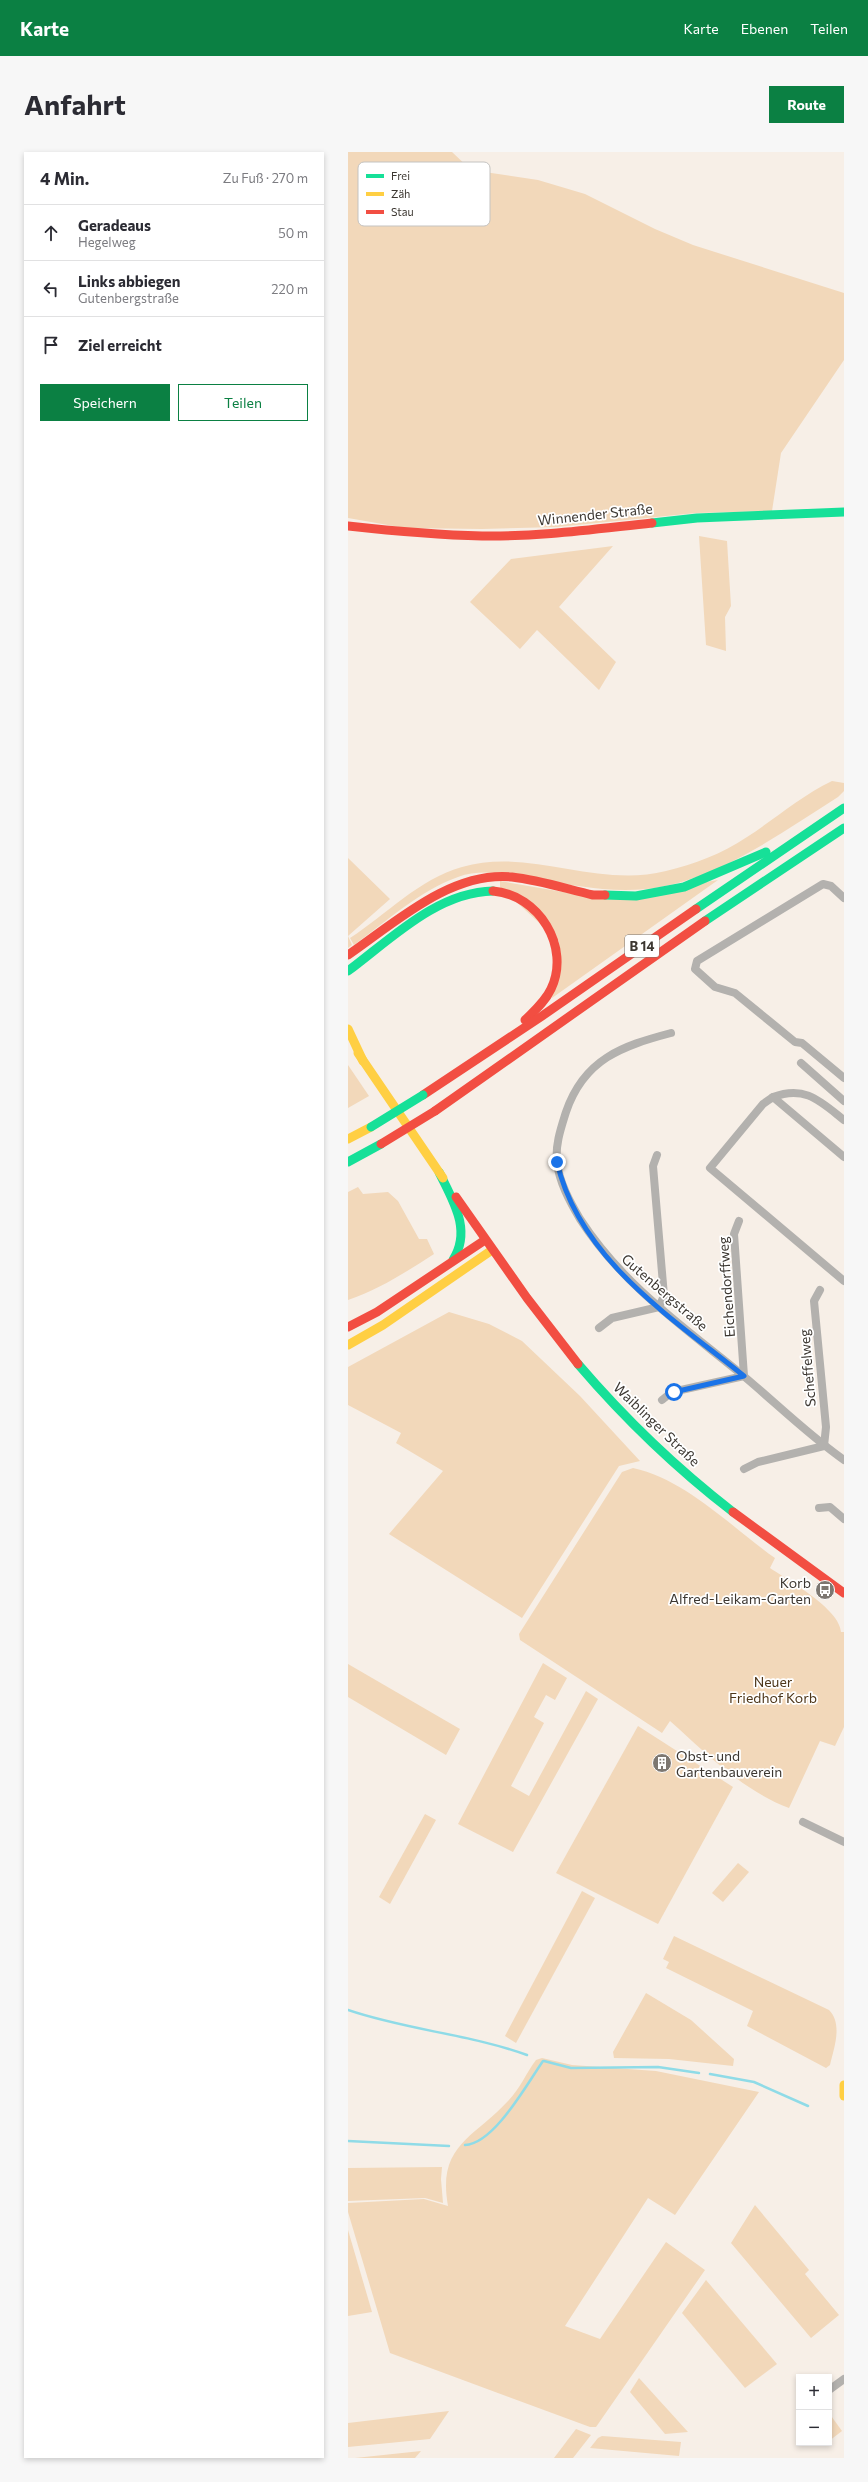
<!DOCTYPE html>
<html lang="de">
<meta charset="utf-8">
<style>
body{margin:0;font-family:Commissioner,sans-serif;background:#f7f7f7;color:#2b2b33}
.controls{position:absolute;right:12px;bottom:12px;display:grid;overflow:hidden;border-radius:0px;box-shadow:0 2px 6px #0003}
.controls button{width:36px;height:36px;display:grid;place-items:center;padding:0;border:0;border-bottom:1px solid #e1e1e2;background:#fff;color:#2b2b33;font:20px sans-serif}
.stop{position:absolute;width:12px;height:12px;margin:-9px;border:3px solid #1a73e8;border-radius:50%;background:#fff}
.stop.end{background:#1a73e8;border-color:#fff;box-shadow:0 1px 4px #0008}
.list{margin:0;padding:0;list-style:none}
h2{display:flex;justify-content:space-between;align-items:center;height:52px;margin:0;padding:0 16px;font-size:17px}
h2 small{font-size:13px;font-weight:400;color:#7c7c81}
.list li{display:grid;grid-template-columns:26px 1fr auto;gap:12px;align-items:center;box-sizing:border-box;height:56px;padding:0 16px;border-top:1px solid #e1e1e2}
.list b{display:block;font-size:15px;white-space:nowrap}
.list p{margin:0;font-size:13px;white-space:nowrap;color:#7c7c81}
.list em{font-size:13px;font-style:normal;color:#7c7c81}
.actions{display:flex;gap:8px;padding:12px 16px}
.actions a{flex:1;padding:9px 0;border:1px solid #0b8043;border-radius:0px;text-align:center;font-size:14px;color:#0b8043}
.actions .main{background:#0b8043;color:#fff}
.icon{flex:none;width:22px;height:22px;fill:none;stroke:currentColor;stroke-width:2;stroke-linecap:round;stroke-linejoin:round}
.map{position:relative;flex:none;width:496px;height:2306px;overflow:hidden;border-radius:0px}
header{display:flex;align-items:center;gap:24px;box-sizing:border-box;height:56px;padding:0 20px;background:#0b8043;color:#fff}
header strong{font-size:19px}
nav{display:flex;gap:22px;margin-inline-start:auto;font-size:14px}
.intro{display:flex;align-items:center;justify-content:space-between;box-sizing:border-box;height:96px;padding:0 24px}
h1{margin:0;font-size:28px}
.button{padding:10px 18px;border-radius:0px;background:#0b8043;color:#fff;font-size:14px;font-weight:700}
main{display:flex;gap:24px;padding:0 24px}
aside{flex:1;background:#fff;border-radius:0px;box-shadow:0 2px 6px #0003}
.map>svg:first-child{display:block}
.green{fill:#f2d8ba}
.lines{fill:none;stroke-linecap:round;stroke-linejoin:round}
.stream{stroke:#8fdbe7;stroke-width:2.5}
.street{stroke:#b3b1ae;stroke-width:8}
.fast{stroke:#16e098;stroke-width:9}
.slow{stroke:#ffcf43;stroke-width:9}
.jam{stroke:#f24e42;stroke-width:9}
.fast-bridge{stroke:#16e098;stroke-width:9}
.jam-bridge{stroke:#f24e42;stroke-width:9}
.route{stroke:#1a73e8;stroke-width:5}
.labels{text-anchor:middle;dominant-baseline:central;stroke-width:3.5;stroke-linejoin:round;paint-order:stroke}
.shield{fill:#fff;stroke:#76736f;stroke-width:1}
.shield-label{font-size:13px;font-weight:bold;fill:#3c3731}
.street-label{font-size:14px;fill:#3c3731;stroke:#fff}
.poi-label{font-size:14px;fill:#3c3731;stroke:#fff;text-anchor:end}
.park-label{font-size:14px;fill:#4e371a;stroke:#fff}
.key{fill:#fff;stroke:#c4c3c1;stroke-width:1}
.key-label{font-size:11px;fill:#3c3731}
</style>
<header>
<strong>Karte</strong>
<nav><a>Karte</a><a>Ebenen</a><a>Teilen</a></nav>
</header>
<div class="intro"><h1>Anfahrt</h1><a class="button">Route</a></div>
<main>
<aside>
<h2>4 Min.<small>Zu Fuß · 270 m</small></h2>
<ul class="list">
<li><svg class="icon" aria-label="ahead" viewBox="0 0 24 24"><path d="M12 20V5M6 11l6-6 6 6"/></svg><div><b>Geradeaus</b><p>Hegelweg</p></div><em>50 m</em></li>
<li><svg class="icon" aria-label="left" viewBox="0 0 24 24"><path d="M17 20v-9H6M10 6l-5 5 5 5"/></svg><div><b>Links abbiegen</b><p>Gutenbergstraße</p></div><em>220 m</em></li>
<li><svg class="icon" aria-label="arrive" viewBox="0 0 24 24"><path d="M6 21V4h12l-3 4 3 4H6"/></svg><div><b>Ziel erreicht</b></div></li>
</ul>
<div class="actions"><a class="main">Speichern</a><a>Teilen</a></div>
</aside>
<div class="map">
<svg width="496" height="2306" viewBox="0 0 496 2306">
<rect width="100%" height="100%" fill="#f7efe7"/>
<g class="green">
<polygon points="0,0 104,0 123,18 190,28 237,42 307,77 345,93 496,141 496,208 433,301 424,359 348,361 209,375 134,377 57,376 0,366"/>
<polygon points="351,384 379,389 383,454 377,465 378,499 358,493"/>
<polygon points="265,394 211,455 268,510 251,538 189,478 172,497 122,450 163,407"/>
<path d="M484 629 496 631V639L490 645C433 681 367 730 298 737 261 741 224 733 187 727 161 723 135 716 110 725 72 738 38 770 6 793L2 786C39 762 71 727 114 715 182 695 249 737 318 719 346 712 374 702 399 685 427 667 453 644 484 629Z"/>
<polygon points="0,706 42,747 0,784 4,793 0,796"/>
<polygon points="370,728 204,846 211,789 152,735 152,729 256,747"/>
<polygon points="0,913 21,944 0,956"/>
<path d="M10 1035 15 1042 40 1040 50 1049 71 1087H79L86 1102C58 1120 32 1137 0 1148V1040Z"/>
<polygon points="101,1160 141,1172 174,1189 232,1244 292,1309 271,1314 174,1466 41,1382 95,1319 48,1291 53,1281 0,1253 0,1215"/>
<path d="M285 1316C339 1328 383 1375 427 1406L422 1416C440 1428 492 1457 493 1480H496V1575L487 1594 472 1589 441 1656C394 1638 359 1602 322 1569L314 1581 172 1488 171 1482 274 1320Z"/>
<polygon points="195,1511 219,1526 207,1548 198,1543 186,1565 196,1571 163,1634 181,1644 238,1539 250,1547 165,1700 110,1672"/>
<polygon points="0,1512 112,1577 98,1603 0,1545"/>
<polygon points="290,1574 385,1635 310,1772 208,1721"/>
<polygon points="77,1662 88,1668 42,1752 31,1745"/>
<polygon points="390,1711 401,1720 375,1750 364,1741"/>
<polygon points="234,1739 247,1746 168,1891 157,1884"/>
<path d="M326 1784 481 1858C495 1872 486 1896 482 1913L478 1916 399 1874 405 1859 318 1816 321 1810 315 1807Z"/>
<polygon points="298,1841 343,1868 386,1907 385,1914 321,1907 266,1906 265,1900"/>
<path d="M194 1906 224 1913 308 1919 411 1940 327 2063 300 2046 217 2174 252 2187 318 2090 357 2118 248 2275H242L42 2201 0 2060V2051L76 2047 100 2054C89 1993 126 1986 160 1949 172 1937 178 1921 188 1908Z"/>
<polygon points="94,2015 93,2027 95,2051 77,2046 0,2049 0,2016"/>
<polygon points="407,2053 461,2118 457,2122 491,2163 463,2186 383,2091"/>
<polygon points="0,2078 24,2160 0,2164"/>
<polygon points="358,2128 429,2212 397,2236 334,2161"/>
<polygon points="291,2226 340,2280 317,2282 282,2240"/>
<polygon points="101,2259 82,2287 0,2295 0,2271"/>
<polygon points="481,2261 494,2279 481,2289"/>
<polygon points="228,2277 243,2283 225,2306 206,2306"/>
<polygon points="254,2284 333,2290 331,2304 242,2296 250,2286"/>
<polygon points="73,2299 67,2306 7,2306"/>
</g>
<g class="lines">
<g class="stream">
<path d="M0 1858C58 1878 121 1882 179 1903"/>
<polyline points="196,1909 223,1916 310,1915 351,1921"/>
<polyline points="362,1922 406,1930 460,1954"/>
<polyline points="0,1989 101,1994"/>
<path d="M117 1993C146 1992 179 1932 195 1909"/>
</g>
<g class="street">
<polyline points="496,746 483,734 475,732 349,809 347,817 367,835 387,841 447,890 454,891 496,926"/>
<path d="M323 881C274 894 236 907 218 960 213 976 207 993 209 1010 211 1030 222 1050 232 1067 274 1132 333 1173 392 1221 427 1250 459 1282 496 1308"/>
<polyline points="453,911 496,949"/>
<path d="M425 945C457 933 472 949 496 968"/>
<polyline points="496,1005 425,945 415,952 362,1016 496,1129"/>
<polyline points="251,1176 264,1166 311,1155 316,1144 305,1014 309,1003"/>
<polyline points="314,1248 324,1240 396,1224 386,1082 391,1069"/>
<polyline points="396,1317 410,1310 476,1294 478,1275 466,1149 472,1138"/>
<polyline points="471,1356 482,1355 496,1367"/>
<polyline points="455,1670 496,1690"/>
<polyline points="481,2238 496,2227"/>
</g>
<g class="fast">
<polyline points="304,371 349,366 496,360"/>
<polyline points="257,743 288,744 336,735 418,700"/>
<polyline points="348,757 496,656"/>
<polyline points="357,769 496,676"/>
<path d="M0 819C43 787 89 740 145 739"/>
<polyline points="0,1010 33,992"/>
<path d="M91 1020C105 1049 124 1078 105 1108"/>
<path d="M230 1212C277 1267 328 1316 385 1360"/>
</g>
<g class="slow">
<polyline points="0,877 15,909"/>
<polyline points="10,901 95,1026"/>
<polyline points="0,987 23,975"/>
<polyline points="0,1193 35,1173 144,1098"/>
<polyline points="496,1933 496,1944"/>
</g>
<g class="jam">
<path d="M0 374C45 379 89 383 134 384 191 385 247 377 304 371"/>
<path d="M145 739C191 743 223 795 203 837 197 850 186 859 177 868"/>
<path d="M0 803C48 770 103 719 164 725 191 728 219 737 245 743H257"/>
<polyline points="75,943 194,864 348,757"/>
<polyline points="87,959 357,769"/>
<polyline points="108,1045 179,1146 230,1212"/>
<polyline points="0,1175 29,1160 137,1088"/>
<polyline points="385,1360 496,1441"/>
</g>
<polyline class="fast-bridge" points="23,975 75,943"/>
<polyline class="jam-bridge" points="33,992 87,959"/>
</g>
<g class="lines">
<path class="route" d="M209 1010C231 1107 324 1166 396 1224L326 1240"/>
</g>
<defs>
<symbol id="bus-disc" viewBox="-11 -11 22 22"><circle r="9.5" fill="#7d7771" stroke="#fff"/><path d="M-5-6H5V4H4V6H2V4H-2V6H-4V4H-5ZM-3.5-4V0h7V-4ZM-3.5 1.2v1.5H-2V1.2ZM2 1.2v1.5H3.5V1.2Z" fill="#fff"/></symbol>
<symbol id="building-disc" viewBox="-11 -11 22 22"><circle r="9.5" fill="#7d7771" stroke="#fff"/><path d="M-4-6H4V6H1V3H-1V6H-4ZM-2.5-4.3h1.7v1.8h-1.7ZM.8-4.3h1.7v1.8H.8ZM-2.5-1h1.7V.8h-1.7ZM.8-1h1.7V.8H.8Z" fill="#fff"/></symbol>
</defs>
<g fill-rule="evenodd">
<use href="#bus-disc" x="466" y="1427" width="22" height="22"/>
<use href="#building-disc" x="303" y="1600" width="22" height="22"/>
</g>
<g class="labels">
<rect class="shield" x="277" y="783" width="34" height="22" rx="3"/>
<g class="shield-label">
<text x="294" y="794">B 14</text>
</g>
<g class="street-label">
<text transform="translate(247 362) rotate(-6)">Winnender Straße</text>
<text transform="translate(378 1135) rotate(-94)">Eichendorffweg</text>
<text transform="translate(317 1140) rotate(41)">Gutenbergstraße</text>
<text transform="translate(459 1216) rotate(-95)">Scheffelweg</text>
<text transform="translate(309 1272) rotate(44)">Waiblinger Straße</text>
</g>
<g class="poi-label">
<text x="463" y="1430">Korb<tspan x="463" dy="16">Alfred-Leikam-Garten</tspan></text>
<text x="328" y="1603" text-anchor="start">Obst- und<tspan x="328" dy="16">Gartenbauverein</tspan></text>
</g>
<g class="park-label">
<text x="425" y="1529">Neuer<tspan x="425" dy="16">Friedhof Korb</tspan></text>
</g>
</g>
<rect x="10" y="10" width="132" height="64" rx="6" class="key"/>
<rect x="18" y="22" width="18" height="4" fill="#16e098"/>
<rect x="18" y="40" width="18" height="4" fill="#ffcf43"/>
<rect x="18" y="58" width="18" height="4" fill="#f24e42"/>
<g class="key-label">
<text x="43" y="28">Frei</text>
<text x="43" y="46">Zäh</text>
<text x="43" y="64">Stau</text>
</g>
</svg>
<div class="controls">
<button>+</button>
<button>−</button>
</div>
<div class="stop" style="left:326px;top:1240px"></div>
<div class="stop end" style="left:209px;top:1010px"></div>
</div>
</main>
